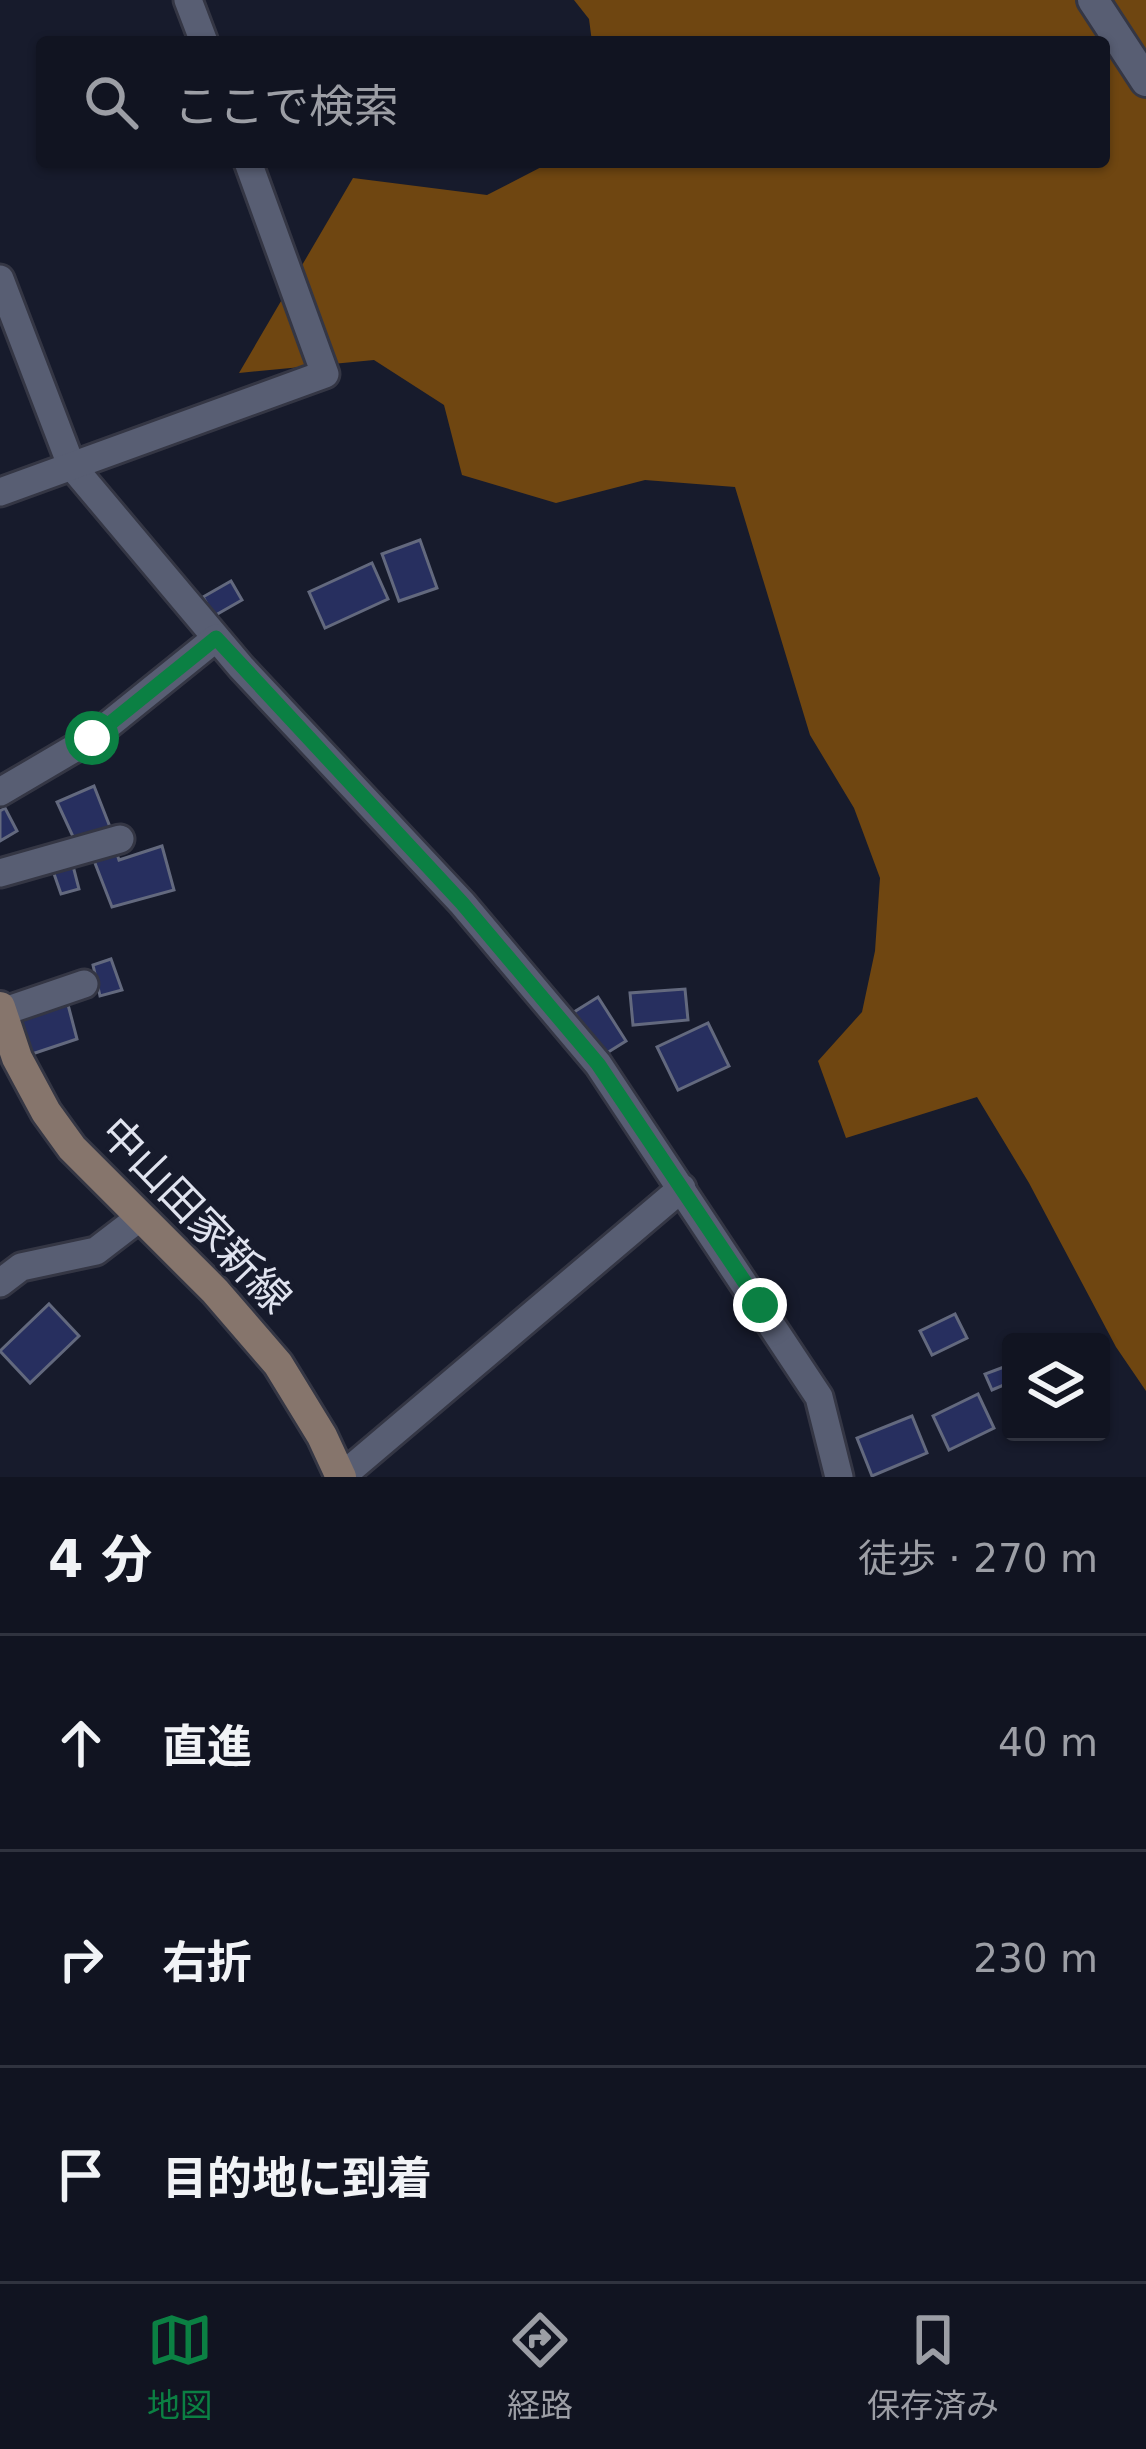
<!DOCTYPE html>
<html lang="ja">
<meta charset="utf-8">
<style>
body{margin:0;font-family:"DejaVu Sans","Noto Sans JP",sans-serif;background:#1e212e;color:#f1f3f6}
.controls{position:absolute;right:36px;bottom:36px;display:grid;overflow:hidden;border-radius:12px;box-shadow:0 3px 9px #0004}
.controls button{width:108px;height:108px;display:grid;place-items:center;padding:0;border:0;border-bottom:3px solid #30333f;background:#111421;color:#f1f3f6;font:60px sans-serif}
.stop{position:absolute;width:36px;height:36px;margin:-27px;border:9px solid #0b8043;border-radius:50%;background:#fff}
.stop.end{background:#0b8043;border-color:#fff;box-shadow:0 3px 12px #0008}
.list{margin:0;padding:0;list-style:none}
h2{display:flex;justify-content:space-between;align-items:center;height:156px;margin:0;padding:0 48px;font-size:51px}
h2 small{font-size:39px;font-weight:400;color:#9c9ea5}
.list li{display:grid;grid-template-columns:78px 1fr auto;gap:36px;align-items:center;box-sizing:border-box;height:216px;padding:0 48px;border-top:3px solid #30333f}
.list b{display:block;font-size:45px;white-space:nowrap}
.list em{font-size:39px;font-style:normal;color:#9c9ea5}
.icon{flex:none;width:66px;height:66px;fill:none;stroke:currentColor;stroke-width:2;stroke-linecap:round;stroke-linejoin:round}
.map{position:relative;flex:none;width:1146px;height:1477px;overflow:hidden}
.search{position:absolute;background:#111421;box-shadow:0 3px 9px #0004;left:36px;right:36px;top:36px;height:132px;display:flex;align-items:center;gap:30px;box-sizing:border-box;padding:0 42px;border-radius:12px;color:#9c9ea5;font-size:45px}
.sheet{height:804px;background:#111421}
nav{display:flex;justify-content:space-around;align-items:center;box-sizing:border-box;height:168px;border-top:3px solid #30333f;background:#111421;font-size:33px;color:#9c9ea5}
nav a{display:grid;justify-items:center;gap:6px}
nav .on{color:#0b8043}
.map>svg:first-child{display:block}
.forest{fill:#6f4611}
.building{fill:#272f5f;stroke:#63697e;stroke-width:3}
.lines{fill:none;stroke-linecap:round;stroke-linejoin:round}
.minor-casing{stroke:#343644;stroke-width:33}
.tertiary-casing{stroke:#343644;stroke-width:36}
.secondary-casing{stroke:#343644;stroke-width:36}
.minor{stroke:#585e73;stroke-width:27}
.tertiary{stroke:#585e73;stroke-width:30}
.secondary{stroke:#86756c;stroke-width:30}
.route{stroke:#0b8043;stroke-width:15}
.labels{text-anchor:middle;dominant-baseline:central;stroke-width:9;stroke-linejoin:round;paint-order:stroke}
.street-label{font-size:42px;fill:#e0e3ef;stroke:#171b2c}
</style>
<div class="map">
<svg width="1146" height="1477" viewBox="0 0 1146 1477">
<rect width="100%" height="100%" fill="#171b2c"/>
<polygon class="forest" points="574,0 1146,0 1146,1391 1116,1347 1029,1183 977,1097 846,1138 818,1061 862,1012 875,951 880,878 854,808 810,735 735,487 645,480 556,503 462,475 444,405 374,360 239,373 353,178 487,195 551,162 1104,162 1104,42 592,42 589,19"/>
<g class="building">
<polygon points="420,540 437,588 399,601 382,554"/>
<polygon points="372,563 388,599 325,628 309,592"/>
<polygon points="231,581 242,600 214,616 203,597"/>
<polygon points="94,786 110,827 75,841 57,802"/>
<polygon points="5,808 17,831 0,841 0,811"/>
<polygon points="162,846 174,890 112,907 93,858 116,851 119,860"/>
<polygon points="72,862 79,889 61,894 52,868"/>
<polygon points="111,959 122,990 100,996 93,965"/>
<polygon points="685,989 688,1020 633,1025 630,993"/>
<polygon points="66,997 77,1039 32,1054 18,1012"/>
<polygon points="598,997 626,1041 602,1056 574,1012"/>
<polygon points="708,1023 729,1066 678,1090 657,1047"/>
<polygon points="49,1304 79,1336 30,1383 0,1351"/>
<polygon points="955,1314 967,1338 932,1355 920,1331"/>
<polygon points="1004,1367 1011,1382 992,1390 985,1374"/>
<polygon points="978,1394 994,1428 949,1450 933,1416"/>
<polygon points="912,1416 927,1453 872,1476 857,1438"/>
</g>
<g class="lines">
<defs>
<g id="minor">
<polyline points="188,0 204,42"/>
<polyline points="0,279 71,465 241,667 462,903 598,1064 819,1397 839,1477"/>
<polyline points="0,492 325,374 248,162"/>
<polyline points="0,792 92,738 216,638"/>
<polyline points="0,873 120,839"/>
<polyline points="2,1012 84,984"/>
<polyline points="0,1283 21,1267 96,1251 139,1218"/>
<polyline points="341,1477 682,1188"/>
</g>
<polyline id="tertiary" points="1093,0 1146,81"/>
<polyline id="secondary" points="0,1007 17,1058 46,1112 72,1148 215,1291 278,1364 322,1436 341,1477"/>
</defs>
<use href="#minor" class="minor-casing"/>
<use href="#tertiary" class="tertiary-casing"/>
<use href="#secondary" class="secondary-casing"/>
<use href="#minor" class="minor"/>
<use href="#tertiary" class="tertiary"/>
<use href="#secondary" class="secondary"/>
</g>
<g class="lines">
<polyline class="route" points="92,738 216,638 462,903 598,1064 760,1305"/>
</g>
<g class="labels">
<g class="street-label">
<text transform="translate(196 1215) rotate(46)">中山田家新線</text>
</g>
</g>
</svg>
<div class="controls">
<button><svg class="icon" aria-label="layers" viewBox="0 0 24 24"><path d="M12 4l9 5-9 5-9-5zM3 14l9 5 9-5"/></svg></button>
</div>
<div class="stop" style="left:92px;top:738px"></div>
<div class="stop end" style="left:760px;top:1305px"></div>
<div class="search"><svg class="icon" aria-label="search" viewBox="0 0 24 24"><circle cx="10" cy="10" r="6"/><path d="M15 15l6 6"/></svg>ここで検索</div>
</div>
<section class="sheet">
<h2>4 分<small>徒歩 · 270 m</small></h2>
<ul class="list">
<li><svg class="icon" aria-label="ahead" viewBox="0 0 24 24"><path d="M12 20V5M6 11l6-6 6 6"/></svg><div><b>直進</b></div><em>40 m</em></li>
<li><svg class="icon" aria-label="right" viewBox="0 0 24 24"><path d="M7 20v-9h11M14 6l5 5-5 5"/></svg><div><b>右折</b></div><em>230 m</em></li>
<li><svg class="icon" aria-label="arrive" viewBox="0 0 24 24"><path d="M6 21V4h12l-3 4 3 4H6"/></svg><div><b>目的地に到着</b></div></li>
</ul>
</section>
<nav>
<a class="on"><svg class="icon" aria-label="map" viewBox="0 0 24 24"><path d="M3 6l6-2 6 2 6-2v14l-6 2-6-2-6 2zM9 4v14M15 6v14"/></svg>地図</a>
<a><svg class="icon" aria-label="directions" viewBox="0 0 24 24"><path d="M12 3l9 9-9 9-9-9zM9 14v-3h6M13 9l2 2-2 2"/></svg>経路</a>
<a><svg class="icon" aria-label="saved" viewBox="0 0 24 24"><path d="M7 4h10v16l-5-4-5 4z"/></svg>保存済み</a>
</nav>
